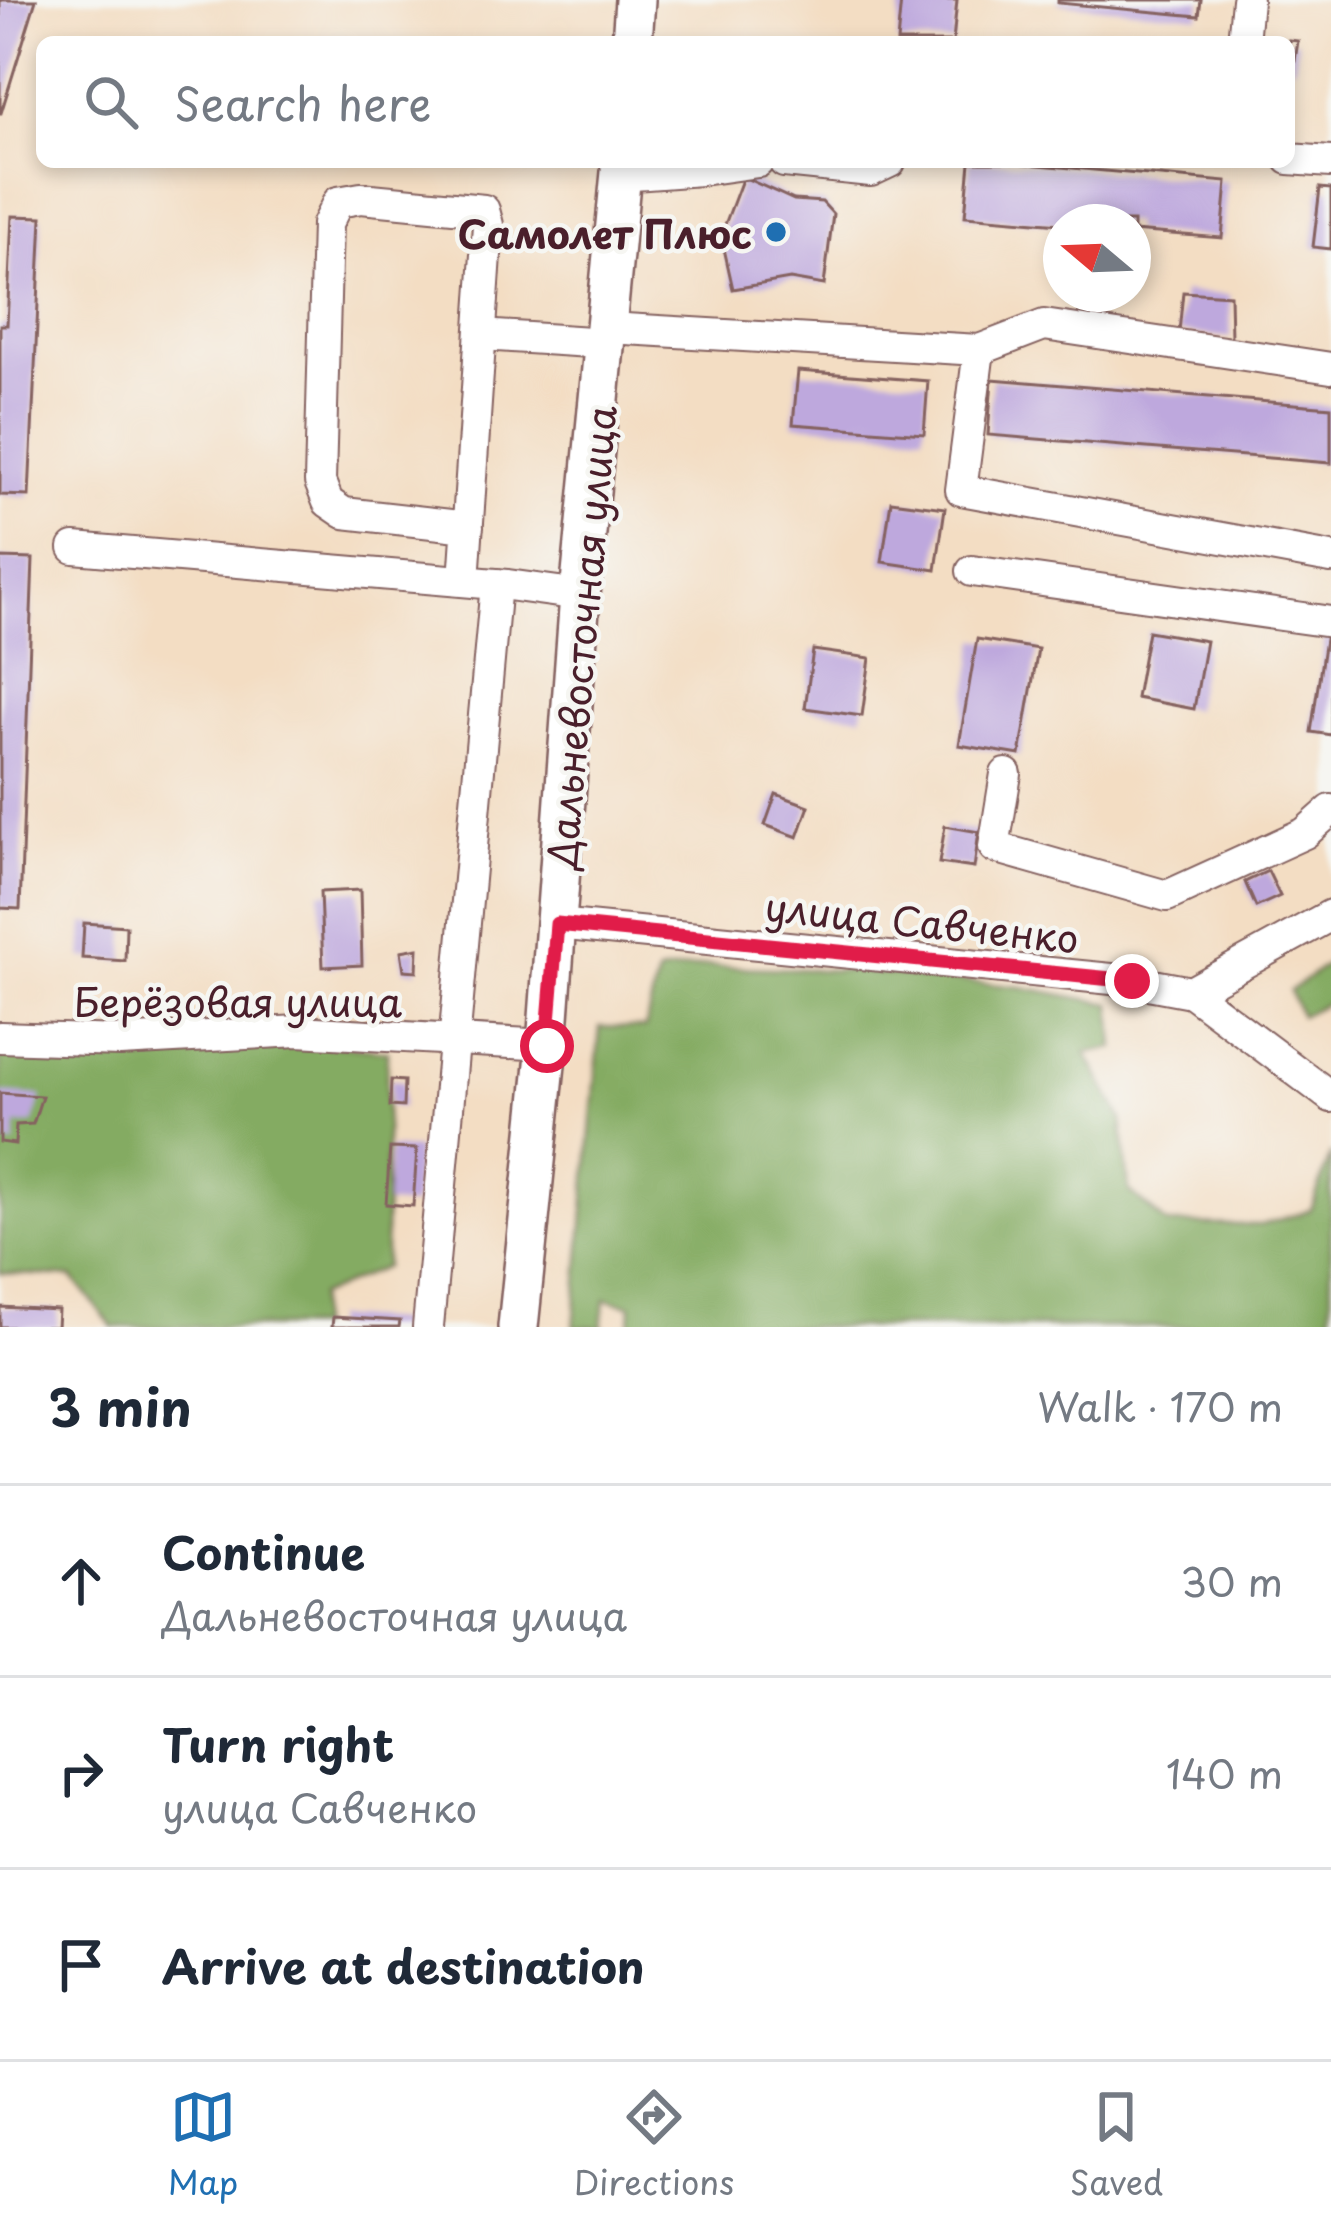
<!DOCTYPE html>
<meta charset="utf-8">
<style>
body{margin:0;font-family:"Playpen Sans",sans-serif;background:#f6f6f7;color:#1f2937}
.compass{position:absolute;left:1043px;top:204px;width:108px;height:108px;border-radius:50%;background:#fff;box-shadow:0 6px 18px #0003;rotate:289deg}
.stop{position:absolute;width:36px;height:36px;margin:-27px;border:9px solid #e11d48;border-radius:50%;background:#fff}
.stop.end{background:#e11d48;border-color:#fff;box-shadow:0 3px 12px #0008}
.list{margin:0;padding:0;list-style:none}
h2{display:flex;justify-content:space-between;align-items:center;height:156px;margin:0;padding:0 48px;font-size:51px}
h2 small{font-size:39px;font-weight:400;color:#747a83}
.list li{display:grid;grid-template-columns:78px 1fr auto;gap:36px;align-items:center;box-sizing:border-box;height:192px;padding:0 48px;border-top:3px solid #e0e1e3}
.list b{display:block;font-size:45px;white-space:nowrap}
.list p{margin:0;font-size:39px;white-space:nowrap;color:#747a83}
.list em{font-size:39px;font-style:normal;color:#747a83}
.icon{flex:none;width:66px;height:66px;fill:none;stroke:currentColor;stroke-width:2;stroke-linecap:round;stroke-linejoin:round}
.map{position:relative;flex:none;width:1331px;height:1327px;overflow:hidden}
.search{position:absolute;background:#fff;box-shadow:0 6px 18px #0003;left:36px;right:36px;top:36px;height:132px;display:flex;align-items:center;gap:30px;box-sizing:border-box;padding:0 42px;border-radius:18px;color:#747a83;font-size:45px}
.sheet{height:732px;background:#fff}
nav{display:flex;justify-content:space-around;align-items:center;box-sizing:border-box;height:168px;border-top:3px solid #e0e1e3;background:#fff;font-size:33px;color:#747a83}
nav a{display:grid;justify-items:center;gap:6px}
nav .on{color:#1f6fb2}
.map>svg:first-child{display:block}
.forest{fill:#84ab62;stroke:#676546;stroke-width:3}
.building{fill:#bea8dd}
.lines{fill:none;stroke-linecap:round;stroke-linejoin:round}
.minor-casing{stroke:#856260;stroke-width:34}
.major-casing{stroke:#856260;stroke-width:44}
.minor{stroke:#fff;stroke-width:30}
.major{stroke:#fff;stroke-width:39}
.route{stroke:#e11d48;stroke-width:15}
.poi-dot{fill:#1f6fb2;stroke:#f6f6f2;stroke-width:4.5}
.labels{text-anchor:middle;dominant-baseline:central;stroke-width:9;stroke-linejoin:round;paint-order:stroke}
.poi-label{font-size:39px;font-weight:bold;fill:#4a1f2b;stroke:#f6f6f2;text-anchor:end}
.street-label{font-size:39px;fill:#4a1f2b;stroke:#f6f6f2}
</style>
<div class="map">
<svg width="1331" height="1327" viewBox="0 0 1331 1327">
<rect width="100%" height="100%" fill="#f6f6f2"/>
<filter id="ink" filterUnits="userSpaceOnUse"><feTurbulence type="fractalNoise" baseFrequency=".00833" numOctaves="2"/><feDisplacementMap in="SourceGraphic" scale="24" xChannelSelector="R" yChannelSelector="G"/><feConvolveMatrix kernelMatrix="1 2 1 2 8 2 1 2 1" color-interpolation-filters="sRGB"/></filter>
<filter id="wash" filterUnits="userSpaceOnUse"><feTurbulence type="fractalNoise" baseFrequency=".004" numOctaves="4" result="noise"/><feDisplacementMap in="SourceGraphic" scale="48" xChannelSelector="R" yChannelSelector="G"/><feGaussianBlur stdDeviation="2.7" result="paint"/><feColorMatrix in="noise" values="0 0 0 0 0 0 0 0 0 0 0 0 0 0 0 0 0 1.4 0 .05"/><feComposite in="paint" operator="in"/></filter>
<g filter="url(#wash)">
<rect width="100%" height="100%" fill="#f3ddc3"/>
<g class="forest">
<polygon points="1331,961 1331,1001 1300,1016 1290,991"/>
<polygon points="705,966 857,971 1021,987 1112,1004 1115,1048 1086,1053 1122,1119 1129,1191 1167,1224 1261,1225 1311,1210 1331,1153 1331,1327 630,1327 631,1305 605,1299 602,1327 574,1327 600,1027 645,1028 658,973"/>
<polygon points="329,1044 387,1051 385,1267 318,1296 317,1327 113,1327 72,1277 0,1273 0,1050"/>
</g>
<g id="blocks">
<g class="building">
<polygon points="0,0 36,0 1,113 0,113"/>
<polygon points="901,0 957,0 953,42 897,42"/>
<polygon points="1058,0 1201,0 1199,16 1058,3"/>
<polygon points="1289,40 1298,41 1294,67 1289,67"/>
<polygon points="970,162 1005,162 1227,182 1222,238 1133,231 1133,222 1061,222 1061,224 965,216"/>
<polygon points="743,177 794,200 822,202 833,214 824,285 790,279 733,289 721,235"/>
<polygon points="1320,188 1331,189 1331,249 1313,247"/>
<polygon points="12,216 42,217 29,496 0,495 0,325 7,325"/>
<polygon points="1183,292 1230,295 1231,338 1179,332"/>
<polygon points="798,371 928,381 924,434 793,424"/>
<polygon points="992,379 1331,407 1331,463 988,435"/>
<polygon points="891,501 945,508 936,570 882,562"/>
<polygon points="0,558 33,559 20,909 0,908"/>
<polygon points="1148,631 1206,641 1194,709 1136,698"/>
<polygon points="977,639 1038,649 1020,755 959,745"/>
<polygon points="1325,639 1331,640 1331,735 1311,732"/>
<polygon points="813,650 870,658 862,716 805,708"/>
<polygon points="776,794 809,806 798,837 765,825"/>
<polygon points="945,826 979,832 974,868 939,863"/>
<polygon points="1268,871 1280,896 1256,907 1245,882"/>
<polygon points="360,890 362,965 323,967 320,892"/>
<polygon points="84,923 126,926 125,961 82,958"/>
<polygon points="418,948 417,971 404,970 401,951"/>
<polygon points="391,1080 404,1081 403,1107 390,1106"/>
<polygon points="0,1093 42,1096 33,1124 16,1125 15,1144 0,1142"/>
<polygon points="390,1148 417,1149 413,1206 386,1204"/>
<polygon points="0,1307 58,1310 57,1327 0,1327"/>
<polygon points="333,1317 400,1321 399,1327 332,1327"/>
</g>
</g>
</g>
<g filter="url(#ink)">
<use href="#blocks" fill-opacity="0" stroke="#856260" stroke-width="3"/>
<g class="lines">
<defs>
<g id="minor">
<polyline points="1243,42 1247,0"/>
<polyline points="1289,159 1331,162"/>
<polyline points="784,162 871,171 890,162"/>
<polyline points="620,176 701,170 758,162"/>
<polyline points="608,328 979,350 961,490 1331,558"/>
<polyline points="481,335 606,343"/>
<polyline points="979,350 1044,325 1331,368"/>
<polyline points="74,548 508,585 580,595"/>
<polyline points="972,571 1331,622"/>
<polyline points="464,581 488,225 484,210 361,198 338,202 327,224 320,482 328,502 344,513 468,527"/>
<polyline points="1006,774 994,847 1167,896 1305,833 1331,810"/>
<polyline points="557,924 1132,981 1191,992 1331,915"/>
<polyline points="1191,992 1331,1097"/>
<polyline points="0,1037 120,1041 298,1031 547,1045"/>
<polyline points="428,1327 496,584"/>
</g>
<g id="major">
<polyline points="632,42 635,0"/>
<polyline points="518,1327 547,1045 580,595 622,162"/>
</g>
</defs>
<use href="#minor" class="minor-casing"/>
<use href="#major" class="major-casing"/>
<use href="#minor" class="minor"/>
<use href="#major" class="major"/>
</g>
</g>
<g class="lines" filter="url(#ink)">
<polyline class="route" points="547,1046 557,924 1132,981"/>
</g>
<circle class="poi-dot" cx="776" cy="232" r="12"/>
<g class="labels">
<g class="poi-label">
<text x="752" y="232">Самолет Плюс</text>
</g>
<g class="street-label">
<text transform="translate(580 637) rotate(-85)">Дальневосточная улица</text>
<text transform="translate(922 921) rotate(6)">улица Савченко</text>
<text x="238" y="1000">Берёзовая улица</text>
</g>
</g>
</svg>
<svg class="compass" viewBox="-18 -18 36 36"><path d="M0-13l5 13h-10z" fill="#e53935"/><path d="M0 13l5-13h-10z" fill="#747a83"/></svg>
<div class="stop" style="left:547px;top:1046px"></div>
<div class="stop end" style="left:1132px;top:981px"></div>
<div class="search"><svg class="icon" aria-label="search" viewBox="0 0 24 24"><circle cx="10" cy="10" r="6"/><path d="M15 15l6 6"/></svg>Search here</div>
</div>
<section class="sheet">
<h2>3 min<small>Walk · 170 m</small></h2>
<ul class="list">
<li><svg class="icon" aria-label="ahead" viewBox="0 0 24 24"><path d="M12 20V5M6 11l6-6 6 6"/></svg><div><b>Continue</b><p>Дальневосточная улица</p></div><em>30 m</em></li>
<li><svg class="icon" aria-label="right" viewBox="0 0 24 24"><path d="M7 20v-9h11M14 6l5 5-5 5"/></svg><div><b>Turn right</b><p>улица Савченко</p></div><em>140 m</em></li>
<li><svg class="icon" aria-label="arrive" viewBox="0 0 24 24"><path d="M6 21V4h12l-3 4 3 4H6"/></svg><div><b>Arrive at destination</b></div></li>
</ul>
</section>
<nav>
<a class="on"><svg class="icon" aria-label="map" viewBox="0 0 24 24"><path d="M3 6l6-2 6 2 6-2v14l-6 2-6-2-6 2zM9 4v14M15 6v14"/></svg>Map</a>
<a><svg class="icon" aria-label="directions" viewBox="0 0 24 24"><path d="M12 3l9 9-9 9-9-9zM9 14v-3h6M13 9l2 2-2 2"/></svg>Directions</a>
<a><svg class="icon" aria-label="saved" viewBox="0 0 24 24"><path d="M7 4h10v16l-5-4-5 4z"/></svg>Saved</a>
</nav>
